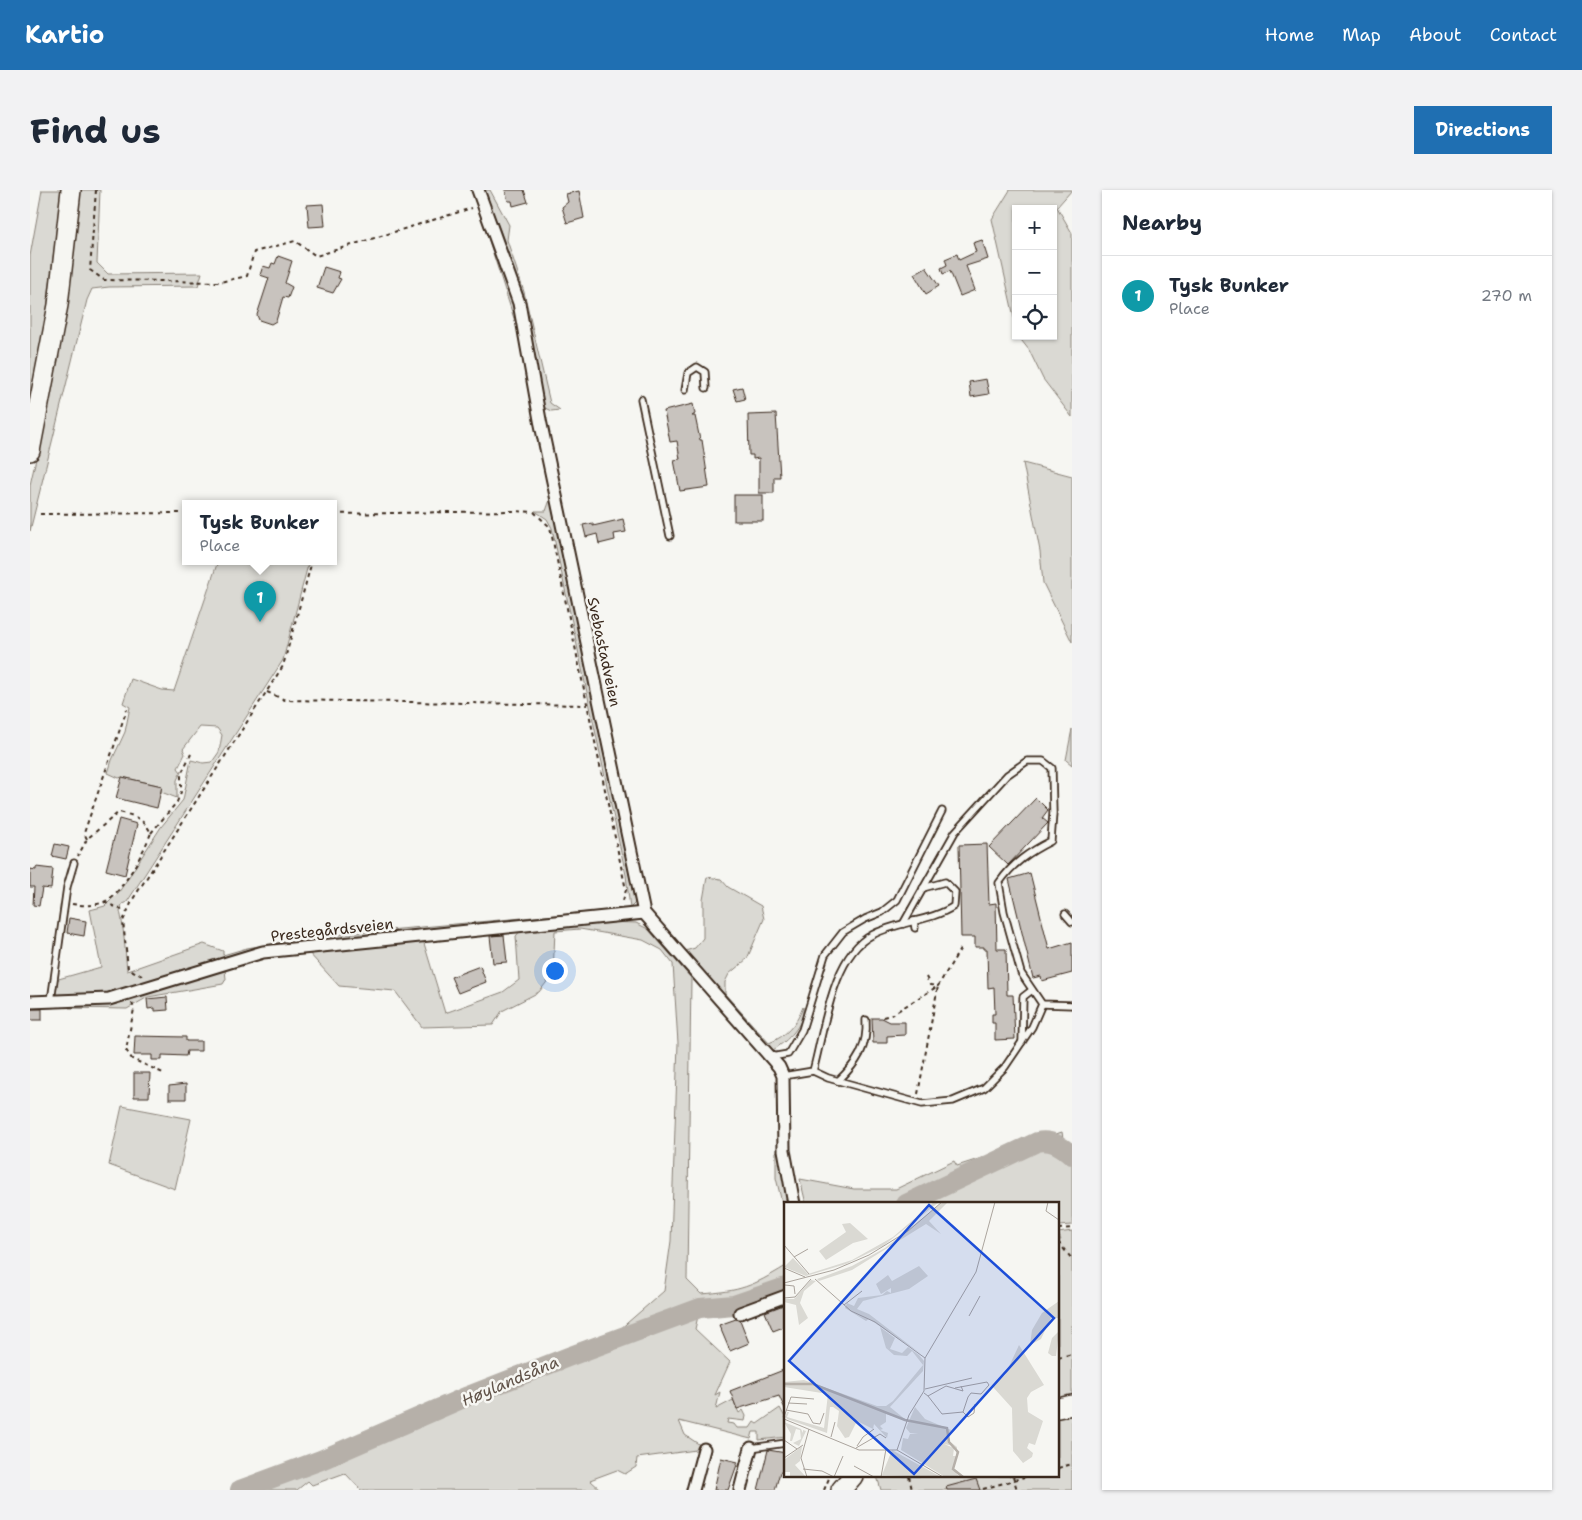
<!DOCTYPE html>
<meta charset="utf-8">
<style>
body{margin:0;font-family:"Shantell Sans",sans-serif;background:#f2f2f3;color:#1f2937}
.controls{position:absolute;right:15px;top:15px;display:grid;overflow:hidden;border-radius:0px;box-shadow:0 1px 4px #0004}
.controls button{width:45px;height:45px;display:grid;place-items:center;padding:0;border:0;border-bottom:1px solid #e0e1e3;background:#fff;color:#1f2937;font:25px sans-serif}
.you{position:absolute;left:524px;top:780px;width:18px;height:18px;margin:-12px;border:4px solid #fff;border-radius:50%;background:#1a73e8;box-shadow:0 0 0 8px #1a73e833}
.badge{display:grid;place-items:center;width:32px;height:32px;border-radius:50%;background:#1f6fb2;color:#fff;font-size:16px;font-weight:700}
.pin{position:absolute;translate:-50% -41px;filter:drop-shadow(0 1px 2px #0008)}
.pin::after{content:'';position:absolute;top:26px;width:18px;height:15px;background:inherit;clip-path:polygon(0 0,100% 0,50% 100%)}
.popup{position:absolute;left:152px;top:310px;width:155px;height:65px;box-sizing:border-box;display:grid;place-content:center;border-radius:0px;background:#fff;filter:drop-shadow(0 1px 4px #0005);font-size:16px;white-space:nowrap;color:#747a83}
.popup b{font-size:19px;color:#1f2937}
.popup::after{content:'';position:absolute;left:50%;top:100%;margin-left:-10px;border:10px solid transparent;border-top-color:#fff}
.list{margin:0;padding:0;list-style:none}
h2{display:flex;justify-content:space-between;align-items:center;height:65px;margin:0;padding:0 20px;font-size:21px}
h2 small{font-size:16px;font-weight:400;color:#747a83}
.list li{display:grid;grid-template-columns:32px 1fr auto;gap:15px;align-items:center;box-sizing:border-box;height:80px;padding:0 20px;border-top:1px solid #e0e1e3}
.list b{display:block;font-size:19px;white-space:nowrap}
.list p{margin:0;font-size:16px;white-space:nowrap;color:#747a83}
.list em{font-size:16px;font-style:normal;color:#747a83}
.icon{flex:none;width:28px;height:28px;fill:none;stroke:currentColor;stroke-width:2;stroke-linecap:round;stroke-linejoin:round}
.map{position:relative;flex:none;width:1042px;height:1300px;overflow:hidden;border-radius:0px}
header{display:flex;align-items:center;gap:30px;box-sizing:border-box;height:70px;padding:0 25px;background:#1f6fb2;color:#fff}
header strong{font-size:24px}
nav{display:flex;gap:28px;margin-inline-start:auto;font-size:18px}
.intro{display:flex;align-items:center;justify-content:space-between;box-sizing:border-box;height:120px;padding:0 30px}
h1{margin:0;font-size:35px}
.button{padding:12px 22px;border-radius:0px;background:#1f6fb2;color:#fff;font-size:18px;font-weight:700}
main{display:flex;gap:30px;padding:0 30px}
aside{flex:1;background:#fff;border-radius:0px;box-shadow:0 1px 4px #0004}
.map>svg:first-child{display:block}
.green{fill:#dad9d3;stroke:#8a8278}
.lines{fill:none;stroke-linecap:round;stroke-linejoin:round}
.river{stroke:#b6b0a9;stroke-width:20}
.building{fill:#c8c3be;stroke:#3b2a1e}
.lane-casing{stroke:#3b2a1e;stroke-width:9}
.street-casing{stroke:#3b2a1e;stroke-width:15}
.primary-casing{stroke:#3b2a1e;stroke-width:22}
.path{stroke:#3b2a1e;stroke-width:2;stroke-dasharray:4 4;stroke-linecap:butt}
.lane{stroke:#f6f6f2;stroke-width:5.5}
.street{stroke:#f6f6f2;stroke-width:11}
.primary{stroke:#f6f6f2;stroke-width:19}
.labels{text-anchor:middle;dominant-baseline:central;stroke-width:5;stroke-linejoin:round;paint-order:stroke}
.street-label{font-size:15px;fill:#3b2a1e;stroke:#f6f6f2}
.water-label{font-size:16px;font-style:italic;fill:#605248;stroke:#f6f6f2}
.inset-river{fill:none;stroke:#b6b0a9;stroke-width:2.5}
.inset-road{fill:none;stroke:#aba49d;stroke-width:1}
.view{fill:#1d4ed8;fill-opacity:0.15;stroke:#1d4ed8;stroke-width:2.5}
.inset-edge{fill:none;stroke:#3b2a1e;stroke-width:2.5}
</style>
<header>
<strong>Kartio</strong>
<nav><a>Home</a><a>Map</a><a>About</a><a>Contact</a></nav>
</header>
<div class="intro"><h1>Find us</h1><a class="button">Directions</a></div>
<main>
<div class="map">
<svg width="1042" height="1300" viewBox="0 0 1042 1300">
<rect width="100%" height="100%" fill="#f6f6f2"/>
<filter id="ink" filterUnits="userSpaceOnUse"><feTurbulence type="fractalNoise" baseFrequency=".02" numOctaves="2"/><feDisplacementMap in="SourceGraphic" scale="10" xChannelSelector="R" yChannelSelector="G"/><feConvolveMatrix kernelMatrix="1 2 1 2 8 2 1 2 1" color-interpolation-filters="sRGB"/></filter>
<g filter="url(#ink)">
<g class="green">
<polygon points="12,0 31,0 13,153 0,221 0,66"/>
<polygon points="49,0 70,0 67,73 78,84 172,83 168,96 79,97 62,99 57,110 0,341 0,295 24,190 38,104"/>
<path d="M452 0H460L479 35 477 50 494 102 520 213 530 220 521 221 511 216C497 143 487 66 452 0Z"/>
<polygon points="980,0 1042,0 1027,17 1042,43 1042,227 1013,189 999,160 988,146 1023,146 1023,19 986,19 986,136 962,29"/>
<polygon points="455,28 484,114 489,144 452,29"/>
<polygon points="993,273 1042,286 1042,452 1013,393 1010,361"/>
<polygon points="521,307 603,703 605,713 600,718 596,685 522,338 517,329 505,321 516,321"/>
<path d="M188 371H279L253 470 97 712 92 714 90 722C93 729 96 770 97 781L174 754 193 761V765L217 758 281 747 581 720 593 722 194 770 196 789 193 794 118 807 97 819 39 818 36 806H23L25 790 71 777 60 720 75 716 89 702 131 637 153 610 161 570 173 573 182 572 189 562 192 545 187 538 170 537 153 559 155 564 148 578 151 582 147 590V608L131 602 132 596 92 587 89 588 78 583 82 570 95 542 100 517 93 513 101 489 132 500 144 501Z"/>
<polygon points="1042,539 1042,575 1036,570"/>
<path d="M677 687 691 689 698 697 731 716 734 729 717 769 699 784 695 792V804L739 853C755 847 767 834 773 817 775 835 757 851 743 860L737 855 655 761 665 758 673 748V710Z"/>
<path d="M578 732 606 733 618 739 661 788 657 1090 671 1104C711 1101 721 1097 756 1076V1100L713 1117 669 1122 665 1139 700 1172 685 1205 690 1202 686 1219 703 1210 709 1223 713 1220 716 1226 715 1231 698 1229 697 1233 704 1234 707 1238H720L724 1232 727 1234 750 1218 756 1229V1247L729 1250V1242H723L721 1249 649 1231 655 1245 670 1255 666 1260 607 1268 606 1277 595 1284 587 1280 560 1290 571 1300H331L315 1283 282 1295 278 1291 267 1300H207L589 1140 634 1101 641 1051 648 853 643 774 632 760 613 750 550 739 525 741 523 784 509 802 472 821 463 835 392 837 365 801 309 796 278 762 393 750 415 823 473 802 489 790 486 746 491 740Z"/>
<polygon points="92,916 161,929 145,999 79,975"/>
<polygon points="1032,942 1035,960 1042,972 1042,1035 1028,1036 1028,1014 776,1014 770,989 824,999 866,999 924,971 927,976"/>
<polygon points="746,961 749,963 758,1014 756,1014 756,1029 746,988"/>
<polygon points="1042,1041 1042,1206 1028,1208 1028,1050 1031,1050 1028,1043"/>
<polygon points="1042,1221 1042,1300 851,1300 847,1286 1028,1286 1028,1225"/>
</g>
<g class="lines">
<g class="river">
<path d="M876 1014 1007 952C1022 949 1031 956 1042 965"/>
<polyline points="210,1300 291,1270 438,1206 538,1167 670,1118 704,1115 756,1097"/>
</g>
</g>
<g class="building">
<polygon points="475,0 494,0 498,12 483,16 482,11 478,11"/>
<polygon points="549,1 554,28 537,33 532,17 538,12 536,4"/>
<polygon points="293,14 295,36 279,37 277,15"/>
<polygon points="952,50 958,69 936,76 945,100 930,106 920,81 913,84 911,78 917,75 915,69 927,64 929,70 946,62 943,53"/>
<polygon points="248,66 262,71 255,93 262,97 258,108 253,107 246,131 241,134 229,130 227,125 239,88 230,85 233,76 240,78 242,73 245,74"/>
<polygon points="294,77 310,82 308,88 311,89 303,103 287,98"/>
<polygon points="896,77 909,96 896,104 884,84"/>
<polygon points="956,189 959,204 941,207 939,192"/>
<polygon points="712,197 715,209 707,211 703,199"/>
<polygon points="663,214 665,224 662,226 665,226 670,250 672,250 679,297 650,301 644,270 650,269 647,251 640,252 634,221"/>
<polygon points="746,224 750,287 744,287 744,303 729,303 729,268 723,269 723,265 719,265 718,225"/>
<rect x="704" y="305" width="29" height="26"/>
<polygon points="593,329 596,342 584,344 585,350 569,354 567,344 556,347 553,335 563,333 563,336"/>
<polygon points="92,587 132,596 127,618 86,608"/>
<polygon points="1006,608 1018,620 1012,628 1018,633 978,675 959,657"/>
<polygon points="89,629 107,634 95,685 76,680"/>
<polygon points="25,654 39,657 36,669 22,666"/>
<polygon points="957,654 959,714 966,713 967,759 976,759 977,805 983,805 985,849 965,850 965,833 962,833 962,824 965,824 964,797 958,798 957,759 954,759 954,757 945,757 945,747 931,747 929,655"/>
<polygon points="6,677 23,679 21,699 12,698 9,716 3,715 4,697 0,697 0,679 6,680"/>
<polygon points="1000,683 1019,759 1042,752 1042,783 1012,791 1011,786 1003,788 979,689"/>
<polygon points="39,728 56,731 54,746 37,743"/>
<polygon points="474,745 477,772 463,773 460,746"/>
<polygon points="450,776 456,792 428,803 421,787"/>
<polygon points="137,807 138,820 125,821 125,818 118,819 117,809"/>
<rect x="0" y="819" width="12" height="11"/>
<polygon points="842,828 852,828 860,832 875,832 875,845 857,846 857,853 843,853"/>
<polygon points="105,846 156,847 156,851 171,851 171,861 157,861 156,866 132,865 132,870 122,870 122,865 104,865"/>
<polygon points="104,883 120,883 119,907 104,907"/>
<polygon points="156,894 156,909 139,909 139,896"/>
<polygon points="756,1114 756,1136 743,1141 735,1122"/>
<polygon points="706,1129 710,1130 719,1153 700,1161 689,1135"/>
<polygon points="756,1179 756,1221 749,1206 707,1219 700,1201"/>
<polygon points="738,1260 756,1263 756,1284 750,1282 745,1300 728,1300"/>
<polygon points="691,1268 708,1272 698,1300 684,1300"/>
<polygon points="946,1289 950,1300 917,1300 916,1297"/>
</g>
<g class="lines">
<defs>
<g id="lane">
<polyline points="655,200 658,183 667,177 675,182 676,198"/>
<polyline points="611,209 640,346"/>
<polyline points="1035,724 1042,732"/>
<polyline points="884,731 885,738"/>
<path d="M873 734 925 642 977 585 997 571H1013L1022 578 1023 623 1021 651C999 662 983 673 969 693L974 722 991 783 1012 814 1042 815"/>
<polyline points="21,811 37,697 44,673"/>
<polyline points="992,852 993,807 1002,800"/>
<polyline points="741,867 758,864 772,840 795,765 813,742 835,729 852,722 867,710 912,621"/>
<polyline points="783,881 798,888 892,914 923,911 954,898 975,877 1002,837 1012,814"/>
<path d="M753 886 783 881C794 842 802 765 842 745 868 731 900 732 924 716L925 702 915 692 893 698"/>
<path d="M808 891C827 873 838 857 836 830"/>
<polyline points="721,1258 756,1253"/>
</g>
<g id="street">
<polyline points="448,0 489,113 510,230 614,723 749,877 753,886 754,960 764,1014"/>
<polyline points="0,812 79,809 233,762 614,723"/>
<polyline points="710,1123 756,1106"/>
<polyline points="663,1300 674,1259"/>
<polyline points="710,1300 721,1258"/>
</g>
<g id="primary">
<polyline points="0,261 28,115 41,0"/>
<polyline points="1028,1218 1042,1215"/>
<polyline points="811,1300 823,1286"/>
</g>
</defs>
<use href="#lane" class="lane-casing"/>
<use href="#street" class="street-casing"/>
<use href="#primary" class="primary-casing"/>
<g class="path">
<polyline points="66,0 60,80 74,90 190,92 217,86 224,62 265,51 286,66 442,18"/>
<polyline points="10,324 156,323"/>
<polyline points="304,324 483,321 504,322 520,337 596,700 592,714"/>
<polyline points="237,502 255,510 557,515"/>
<polyline points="121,643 147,612 151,602 151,584 161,564"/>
<polyline points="57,649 54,643 97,519"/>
<polyline points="74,712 97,722"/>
<path d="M42 714C53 716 66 716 76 711 93 702 114 661 121 643 113 628 105 626 89 622L57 649 48 666"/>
<polyline points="112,786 98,778 93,731 103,709 253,476 282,371"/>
<polyline points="896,787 900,795 908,796 932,756"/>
<polyline points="102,813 104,819 96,860 102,869 133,883"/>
<polyline points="853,827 861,825 908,796"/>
<polyline points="888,904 908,796"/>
<polyline points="1028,1039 1042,1038"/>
<polyline points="1028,1052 1042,1069"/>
<polyline points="1028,1168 1042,1164"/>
<polyline points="1028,1278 1042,1274"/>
<polyline points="879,1286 882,1300"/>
<polyline points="983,1286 987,1300"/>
<polyline points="953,1299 998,1286"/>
<polyline points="794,1300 800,1286"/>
</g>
<use href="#lane" class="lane"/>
<use href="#street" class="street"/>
<use href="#primary" class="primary"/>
</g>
</g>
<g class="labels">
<g class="street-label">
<text transform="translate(574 462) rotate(78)">Svebastadveien</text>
<text transform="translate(302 740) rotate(-6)">Prestegårdsveien</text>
</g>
<g class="water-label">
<text transform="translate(480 1191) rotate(-23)">Høylandsåna</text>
</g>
</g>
<g transform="translate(754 1012)">
<rect width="275" height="275" fill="#f6f6f2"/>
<path d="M150 0H155L99 44 62 62 22 74 0 65 9 56 24 72 68 58 109 35ZM159 0H164L145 19 157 32 142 22 68 68 35 79 33 77 68 64 101 46ZM66 21 84 37 69 41 42 58 35 49 62 30 58 22ZM135 64 144 74 125 87 79 99 73 107 85 112 137 152 85 117 82 119 61 106 63 101 70 104 74 96 98 93 103 89 107 91V86L97 92 92 82 104 73 108 79ZM27 78 32 79 20 89 16 101 24 116 15 123 12 103 0 100V97H10ZM275 99V116H267L257 137 246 143 248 128 258 111ZM96 125 111 136 106 147 118 151 124 145 135 153 140 159 139 169 106 205 122 218 102 212V220L96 224 99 227 96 228 104 231 103 236 90 222 89 227 73 219 65 235 61 236 53 224 55 209 49 205H46L43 231 3 217 1 215 3 210H5L3 215 40 226 44 192 0 185V180L20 178 93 204H102L109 199 139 163 128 149 123 154 110 153 102 146ZM275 129 272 154H268L264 151 268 136ZM235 143 260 183 247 190 243 196 244 210 259 219 251 243 245 241 243 246 249 251 248 255 239 261 229 249 228 206 208 184 221 173ZM131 205 141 217 167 228 164 238 173 245V253L170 244 160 242 170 246 169 254H172L169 267 179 275 172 271 176 275H161L117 248 119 236 124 237 126 232 134 231H126L122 226ZM0 220 17 227 19 231V228L22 229 15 244 9 241 17 237 16 228 12 227 8 239H6L7 232ZM18 244 16 259 11 263 22 275H6V270H0V258ZM108 248 157 275 98 273Z" fill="#dad9d3"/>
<path class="inset-river" d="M0 182H29L121 218 163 226 165 240 174 250 169 267 179 275"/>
<path class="inset-road" d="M264 0 262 9 275 18M0 43 25 72M10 55 24 47M0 66 21 75M31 77 67 109 91 120 141 156M0 81 50 68 85 53 124 29 158 0M1 83 10 84 11 92M0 96 11 95 27 77M60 103 78 89M185 114 196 94M171 186 203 180 205 183 197 192 187 191 184 195 179 210 184 215 190 211 191 202M141 187 188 176M140 191 144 194 162 184 179 189 177 184M144 194 158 212 179 210M4 201 23 202M2 208 24 212 29 221 36 222 40 211M0 215 7 195 30 197M0 217 75 248H113L159 275M47 235 51 220M0 238 13 247M73 244 79 235 90 227M72 246 96 232 102 236M113 248 125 213 140 189 141 156 192 70 211 0M0 256 19 243M70 264 90 275M19 267 38 269 50 275M23 275 17 256 25 227M50 275 59 254M97 275 102 247"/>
<path class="view" d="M145 3 270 116 130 272 5 159Z"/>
<rect width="275" height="275" class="inset-edge"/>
</g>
</svg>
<div class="controls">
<button>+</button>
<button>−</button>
<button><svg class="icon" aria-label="locate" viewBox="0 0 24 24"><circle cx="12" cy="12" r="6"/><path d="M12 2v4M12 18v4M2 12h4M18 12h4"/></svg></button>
</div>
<div class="you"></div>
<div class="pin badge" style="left:230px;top:432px;background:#0f9aa8">1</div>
<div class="popup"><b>Tysk Bunker</b>Place</div>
</div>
<aside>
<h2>Nearby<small></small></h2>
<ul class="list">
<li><span class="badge" style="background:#0f9aa8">1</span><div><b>Tysk Bunker</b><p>Place</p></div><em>270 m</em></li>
</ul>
</aside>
</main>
